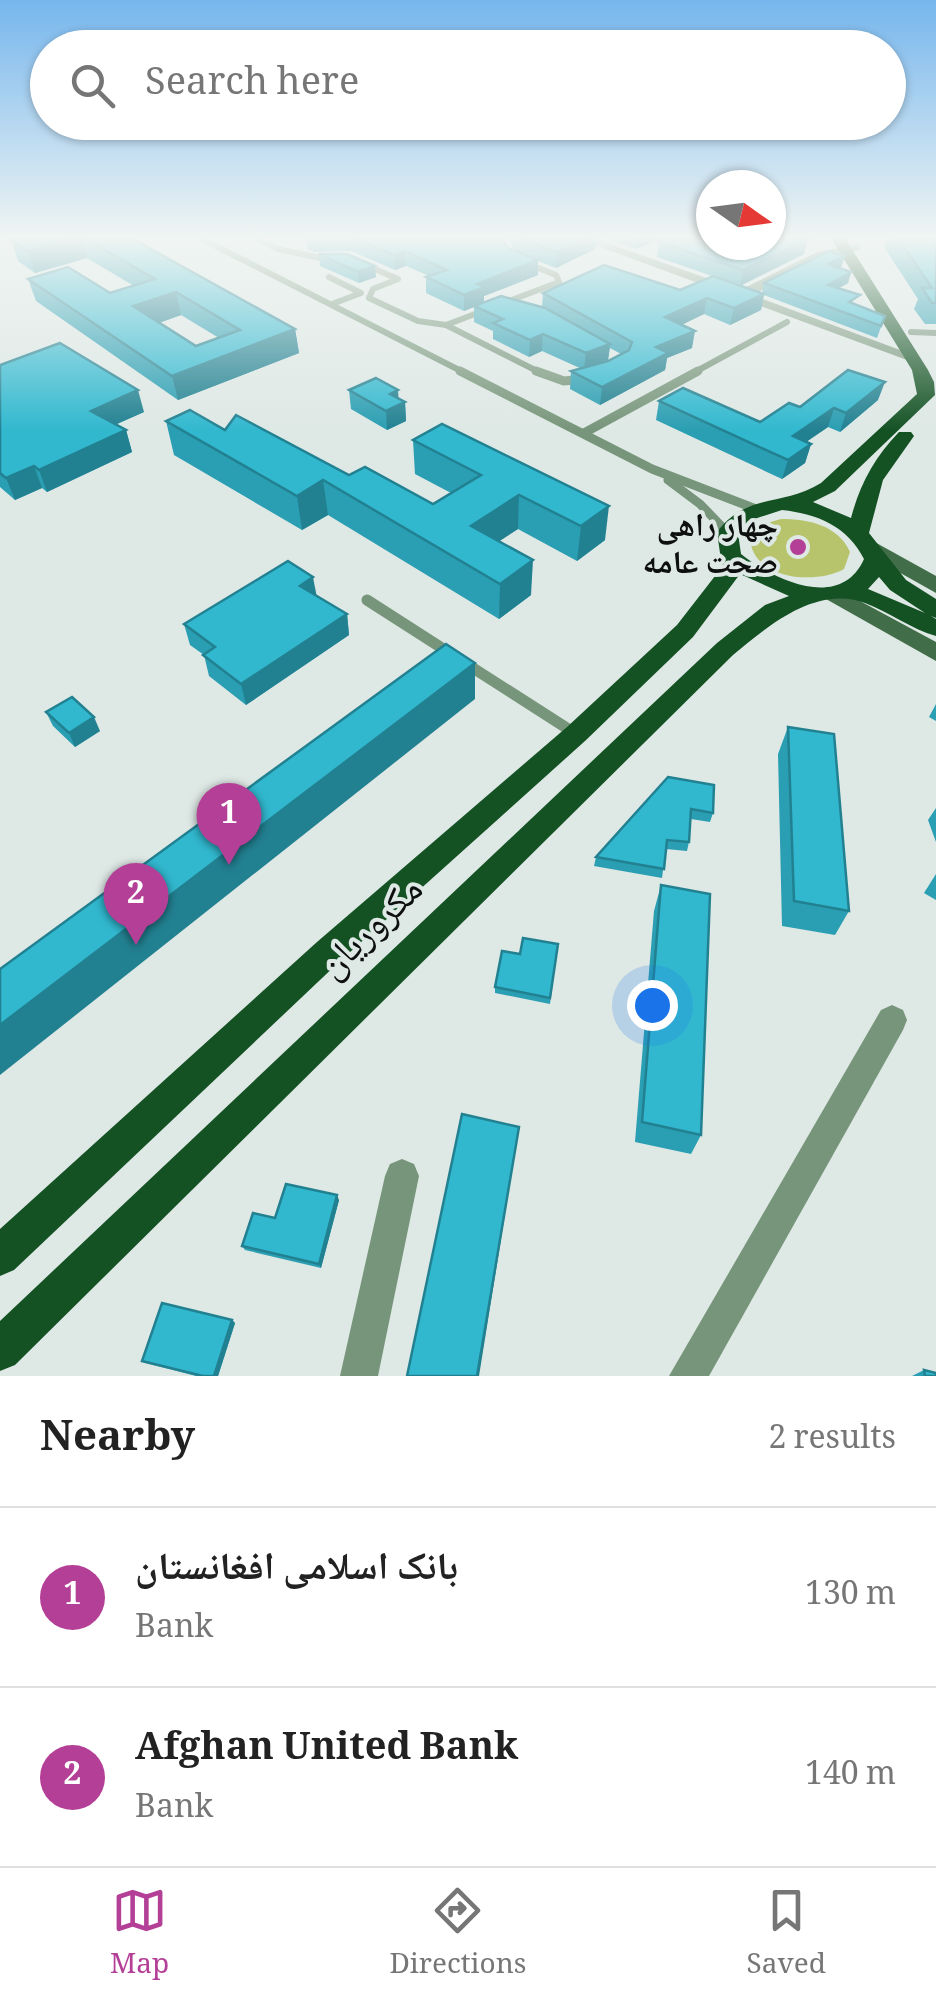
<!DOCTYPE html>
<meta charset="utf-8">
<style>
body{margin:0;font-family:Georgia,"Noto Naskh Arabic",serif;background:#f2f2f2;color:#222}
.compass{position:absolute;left:696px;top:170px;width:90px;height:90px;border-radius:50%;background:#fff;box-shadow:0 2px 8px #0004;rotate:104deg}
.you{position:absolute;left:652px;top:1005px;width:35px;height:35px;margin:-25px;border:8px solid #fff;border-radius:50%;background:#1a73e8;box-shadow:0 0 0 15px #1a73e833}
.badge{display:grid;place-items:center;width:65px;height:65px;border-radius:50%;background:#b43f96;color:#fff;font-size:32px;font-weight:700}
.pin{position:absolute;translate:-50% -82px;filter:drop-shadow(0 2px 5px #0008)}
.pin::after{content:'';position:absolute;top:52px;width:35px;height:30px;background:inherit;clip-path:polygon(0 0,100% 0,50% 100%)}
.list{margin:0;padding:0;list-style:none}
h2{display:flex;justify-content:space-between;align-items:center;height:130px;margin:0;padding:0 40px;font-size:42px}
h2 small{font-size:32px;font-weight:400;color:#767676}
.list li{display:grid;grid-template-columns:65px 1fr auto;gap:30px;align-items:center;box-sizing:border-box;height:180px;padding:0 40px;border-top:2px solid #e0e0e0}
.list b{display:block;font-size:38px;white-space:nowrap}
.list p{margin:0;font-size:32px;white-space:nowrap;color:#767676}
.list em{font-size:32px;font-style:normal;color:#767676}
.icon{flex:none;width:55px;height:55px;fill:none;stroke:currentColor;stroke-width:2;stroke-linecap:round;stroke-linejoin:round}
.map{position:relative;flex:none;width:936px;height:1376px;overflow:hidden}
.search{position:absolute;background:#fff;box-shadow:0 2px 8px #0004;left:30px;right:30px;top:30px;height:110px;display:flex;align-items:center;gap:25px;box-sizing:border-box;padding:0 35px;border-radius:55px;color:#767676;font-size:38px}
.sheet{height:490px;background:#fff}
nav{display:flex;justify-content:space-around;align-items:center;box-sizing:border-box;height:140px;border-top:2px solid #e0e0e0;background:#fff;font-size:28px;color:#767676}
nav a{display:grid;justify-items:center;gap:5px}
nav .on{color:#b43f96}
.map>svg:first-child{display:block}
.green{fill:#b7c46c}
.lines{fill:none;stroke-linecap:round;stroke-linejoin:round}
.service-far2{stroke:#77957a;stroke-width:6}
.service-far1{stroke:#77957a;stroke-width:9}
.service{stroke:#77957a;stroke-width:11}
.minor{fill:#77957a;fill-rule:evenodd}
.secondary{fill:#416e48;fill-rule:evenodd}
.primary{fill:#145224;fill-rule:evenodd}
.wall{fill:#2a9eb2;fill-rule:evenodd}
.shaded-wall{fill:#228191}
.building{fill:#31b8cf;stroke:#228191;stroke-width:2.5;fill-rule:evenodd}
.poi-dot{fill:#b43f96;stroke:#dee8e5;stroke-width:4}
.labels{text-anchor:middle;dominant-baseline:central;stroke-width:8;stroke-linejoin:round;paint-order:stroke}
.poi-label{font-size:32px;font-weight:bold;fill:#0d100f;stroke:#dee8e5;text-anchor:end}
.near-street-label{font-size:38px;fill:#0d100f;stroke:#dee8e5}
</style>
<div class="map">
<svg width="936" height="1376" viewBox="0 0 936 1376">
<rect width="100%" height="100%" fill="#dee8e5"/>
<path class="green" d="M781 519C808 519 838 525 850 552L844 569C816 585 751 580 750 537L760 525Z"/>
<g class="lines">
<g class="service-far2">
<polyline points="256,238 278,249 335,261"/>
<polyline points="206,241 465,373"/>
<polyline points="361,263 398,279 373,289 369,298 418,321 446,325 541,373"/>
<polyline points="329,277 361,293 332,304"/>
<polyline points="446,325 559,282 556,275 526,263"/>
<polyline points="911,332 936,333"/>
<polyline points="693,373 787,322"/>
</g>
<g class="service-far1">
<polyline points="460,371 652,469 756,509"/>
<polyline points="536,371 564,381 584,379"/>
<polyline points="584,433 698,371"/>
<polyline points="668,480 700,504 727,532"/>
</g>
<polyline class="service" points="367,600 576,734"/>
<g class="minor">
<polygon points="195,238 209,238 212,241 206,245"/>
<polygon points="576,238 593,238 740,290 817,252 860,244 860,250 825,258 752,295 919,357 907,360"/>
<polygon points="892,1005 903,1010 907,1020 903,1030 709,1376 669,1376 881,1010"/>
<polygon points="402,1159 414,1164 419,1176 378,1376 340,1376 385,1176 390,1164"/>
</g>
<g class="secondary">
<polygon points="871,540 936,576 936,593 863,552 860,547 863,542"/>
<polygon points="834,587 936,642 936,661 826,599 823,594 826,589"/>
</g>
<path class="primary" d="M831 238H845L928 370 934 382 935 395 835 491 813 502 851 518C860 484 874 458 899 432H911L914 436 883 480 869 533 906 580 936 599V618L931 616 936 619V636C911 629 889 612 865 603 816 585 768 626 733 655L15 1365 0 1371V1321L717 643 765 605 789 596 740 574 693 637 585 741 339 962 14 1270 0 1276V1229L317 942 567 727 677 625 722 567 717 532C747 492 783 507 821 483L917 394 912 370ZM782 510C818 514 847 526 864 559 841 611 775 581 741 554L738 533 748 521ZM879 577 890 590 925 613 868 589Z"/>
</g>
<g class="wall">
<path d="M16 238H131L295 329 299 353 178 400 36 301 28 279 110 293 134 286 87 258 35 273 18 261 11 240ZM181 315 219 338 196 346 159 323Z"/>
<path d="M302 238H501L508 248 515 251 509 240 503 238H597L595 249 556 268 538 261V275L484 296V302L542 307 543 293 680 290 712 276 657 257 659 242 813 238 807 241 804 254 741 285 762 293 764 283 845 256 841 267 839 268 851 272 848 283 839 288 856 305 885 316 877 338 764 295 761 310 730 325 704 314 681 325 692 348 667 358 665 370 600 405 570 389 571 371 582 369 542 351 529 357 493 339V331L474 322V307L464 311 426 293V277L429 276 406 266 395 270 351 251 315 252 307 249 306 240ZM610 348 621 354 608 361 599 364 608 360Z"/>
<polygon points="605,238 663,238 636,249"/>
<polygon points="887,238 936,238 936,324 925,324 914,309 918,299 884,247"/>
<polygon points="319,254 376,277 359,283 320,266"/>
<polygon points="0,365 144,412 115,425 126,430 132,452 47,492 42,488 15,500 0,487"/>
<polygon points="349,390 398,390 398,398 405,402 406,421 387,430 351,409"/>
<polygon points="878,400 840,432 828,427 806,442 811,444 805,463 782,479 656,420 659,401 760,422 800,407"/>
<polygon points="166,421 225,430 433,504 451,493 415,474 413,440 442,424 605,540 577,561 518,529 499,541 531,595 499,619 328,515 302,530 174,455"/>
<polygon points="316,596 347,614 349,635 246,705 209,676 204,655 190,645 184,624"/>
<polygon points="936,704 936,721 929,717"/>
<polygon points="46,712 100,731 75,747 53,726"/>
<polygon points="788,727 849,911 835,935 782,926 778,754"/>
<polygon points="668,777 713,813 710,822 691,819 689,842 687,851 666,849 662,878 594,866 596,857"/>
<polygon points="936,808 936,842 928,820"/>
<polygon points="936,874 936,900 924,893"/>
<polygon points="661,885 701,1135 691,1154 635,1142 654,911"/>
<polygon points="558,944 550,1004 495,993 495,987"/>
<polygon points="339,1200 321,1268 245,1250 242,1246 275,1218"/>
<polygon points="232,1320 235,1323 218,1376 196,1376 146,1363 142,1361"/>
<polygon points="924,1370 936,1376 912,1376"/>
</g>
<g class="shaded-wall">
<polygon points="74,238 81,238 87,258 35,273 28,251"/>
<polygon points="589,238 597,238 595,249 556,268 557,252"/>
<polygon points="637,238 663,238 636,249"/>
<polygon points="792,238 813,238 807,241 804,254 740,286 743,270"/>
<polygon points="405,251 406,266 395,270 394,255"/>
<polygon points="845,256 841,267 825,275 828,264"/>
<polygon points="538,260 538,275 484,296 484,303 464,311 464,295 477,284"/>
<polygon points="375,266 376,277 359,283 358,272"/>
<polygon points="851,272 848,283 825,296 828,285"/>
<polygon points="176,292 181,315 139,330 133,306"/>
<polygon points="764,294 761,310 730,325 734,308"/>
<polygon points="707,298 704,314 663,334 665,317"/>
<polygon points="295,329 299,353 178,400 172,376"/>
<polygon points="695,331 692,348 667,358 665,370 600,405 602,387 656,347"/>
<polygon points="543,334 542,351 529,357 530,340"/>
<polygon points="610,344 608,360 584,369 586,353"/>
<polygon points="885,382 878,400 840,432 846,413"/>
<polygon points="138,390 144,412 98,432 91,411"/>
<polygon points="398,390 399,405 405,402 406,421 387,430 386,411 390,394"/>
<polygon points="834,408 828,427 787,455 793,436"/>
<polygon points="126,430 132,452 47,492 39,470"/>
<polygon points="811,444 805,463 782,479 788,460"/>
<polygon points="34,466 42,488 15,500 6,478"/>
<polygon points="323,480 328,515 302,530 297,496"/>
<polygon points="519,495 518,529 471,560 471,526"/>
<polygon points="609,506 605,540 577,561 581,526"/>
<polygon points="533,560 531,595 499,619 500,584"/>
<polygon points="313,577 317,598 300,586"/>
<polygon points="347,614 349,635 246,705 241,684"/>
<polygon points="475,663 475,699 0,1075 0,1025"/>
<polygon points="94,717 100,731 75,747 69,733"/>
<polygon points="519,1127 479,1376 477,1376"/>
<polygon points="337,1195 339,1200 321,1268 319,1264"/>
<polygon points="232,1320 235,1323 218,1376 214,1376"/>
</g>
<g class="building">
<polygon points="16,238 74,238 28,251 11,240"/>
<path d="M84 238H131L295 329 172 376 28 279 68 267 110 293 155 279ZM176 292 240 330 196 346 133 306Z"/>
<polygon points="353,238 501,238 508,248 538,260 477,284 485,287 464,295 426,277 447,270 405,251 394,255"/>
<polygon points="519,238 589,238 557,252"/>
<polygon points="667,238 711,238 711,245 771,245 771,238 808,239 743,270 659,242"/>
<polygon points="898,238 936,238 936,303 932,303 922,288 932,288"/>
<polygon points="829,251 845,256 828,264 851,272 828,285 860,295 849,302 885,316 881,326 764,283"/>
<polygon points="319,254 347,254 375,266 358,272"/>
<polygon points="604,265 680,290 713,276 764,294 734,308 707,298 665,317 695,331 656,347 668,353 602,387 571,371 608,361 629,350 632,342 543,293"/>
<polygon points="501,296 545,308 610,344 586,353 543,334 530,340 493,323 503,319 474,306"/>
<polygon points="60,343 138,390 91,411 126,430 39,470 34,466 6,478 0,473 0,365"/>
<polygon points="848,370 885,382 846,413 834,408 793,436 811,444 788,460 659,401 683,388 760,422 789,403 800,407"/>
<polygon points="376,378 398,390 390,394 405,402 386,411 349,390"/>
<polygon points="190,410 225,430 236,415 349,475 365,467 433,504 481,475 413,440 442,424 609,506 581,526 519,495 471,526 533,560 500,584 323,480 297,496 166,421"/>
<polygon points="288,561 313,577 300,586 347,614 241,684 203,655 215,647 184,624"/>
<polygon points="446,644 475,663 0,1025 0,969"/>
<polygon points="72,697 94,717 69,733 46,712"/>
<polygon points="788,727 834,734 849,911 794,901"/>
<polygon points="668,777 714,785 713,813 691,809 689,842 667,840 664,869 596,857"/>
<polygon points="661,885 710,894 701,1135 642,1122"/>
<polygon points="523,938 558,944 550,998 495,987 502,951 520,954"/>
<polygon points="462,1114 519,1127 477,1376 407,1376"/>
<polygon points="286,1184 337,1195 319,1264 242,1246 253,1213 275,1218"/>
<polygon points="162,1303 232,1320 214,1376 203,1376 142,1361"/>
<polygon points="924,1370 936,1373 936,1376 925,1376"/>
</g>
<linearGradient id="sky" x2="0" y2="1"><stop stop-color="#76b6ed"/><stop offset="0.55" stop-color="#f0f5f3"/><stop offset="1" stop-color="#f0f5f3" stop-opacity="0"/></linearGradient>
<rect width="936" height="431" fill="url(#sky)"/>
<circle class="poi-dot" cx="798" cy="547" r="10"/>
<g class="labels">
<g class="poi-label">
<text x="778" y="529">چهار راهی<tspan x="778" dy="37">صحت عامه</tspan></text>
</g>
<g class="near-street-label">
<text transform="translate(373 930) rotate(-44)">مکروریان</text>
</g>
</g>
</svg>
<svg class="compass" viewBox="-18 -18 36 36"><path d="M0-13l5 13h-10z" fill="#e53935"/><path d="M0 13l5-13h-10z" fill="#767676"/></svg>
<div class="you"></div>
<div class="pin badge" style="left:229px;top:865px">1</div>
<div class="pin badge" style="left:136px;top:945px">2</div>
<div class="search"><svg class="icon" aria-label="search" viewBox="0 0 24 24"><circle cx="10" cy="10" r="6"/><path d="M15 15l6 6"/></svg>Search here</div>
</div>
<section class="sheet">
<h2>Nearby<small>2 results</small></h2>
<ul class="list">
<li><span class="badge">1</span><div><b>بانک اسلامی افغانستان</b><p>Bank</p></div><em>130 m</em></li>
<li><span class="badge">2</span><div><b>Afghan United Bank</b><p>Bank</p></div><em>140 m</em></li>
</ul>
</section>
<nav>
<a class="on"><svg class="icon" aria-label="map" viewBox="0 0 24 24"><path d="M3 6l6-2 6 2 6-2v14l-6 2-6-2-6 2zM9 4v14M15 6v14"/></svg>Map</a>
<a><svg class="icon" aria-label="directions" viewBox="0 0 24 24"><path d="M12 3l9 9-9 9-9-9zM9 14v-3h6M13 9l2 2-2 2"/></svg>Directions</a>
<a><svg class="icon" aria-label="saved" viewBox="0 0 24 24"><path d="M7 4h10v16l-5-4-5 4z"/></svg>Saved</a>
</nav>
